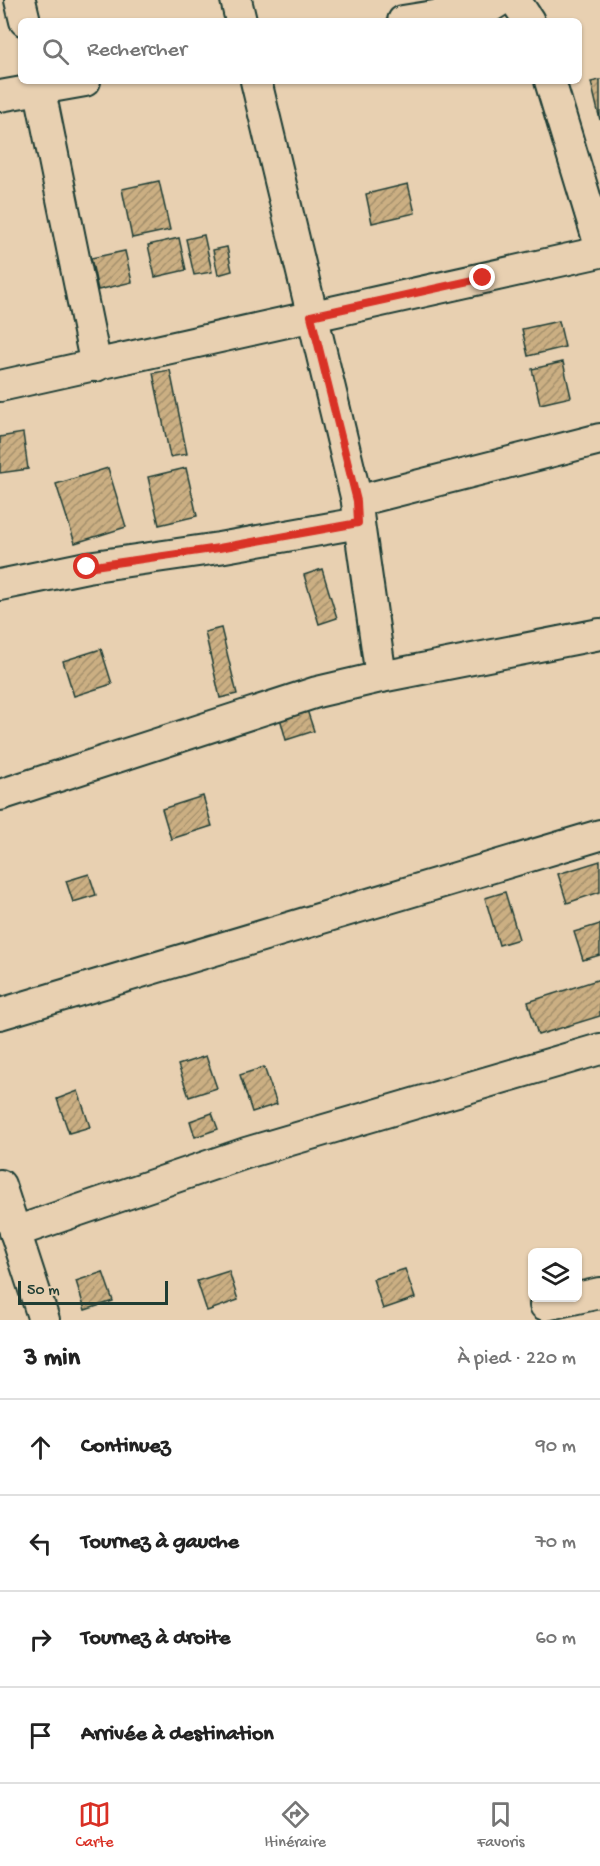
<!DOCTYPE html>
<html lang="fr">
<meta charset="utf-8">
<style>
body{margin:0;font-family:"Gochi Hand",sans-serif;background:#f2f2f2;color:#222}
.controls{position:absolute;right:18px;bottom:18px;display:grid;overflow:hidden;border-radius:9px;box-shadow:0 2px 4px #0004}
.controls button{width:54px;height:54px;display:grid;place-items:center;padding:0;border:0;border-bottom:2px solid #e0e0e0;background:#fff;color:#222;font:30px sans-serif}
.scale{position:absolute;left:18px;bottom:15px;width:150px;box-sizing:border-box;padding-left:6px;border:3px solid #1f3d34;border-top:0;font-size:16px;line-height:21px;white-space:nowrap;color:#1f3d34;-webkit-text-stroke:4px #e8d0b1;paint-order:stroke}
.stop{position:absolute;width:18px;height:18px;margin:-14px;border:4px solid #d93025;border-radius:50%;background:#fff}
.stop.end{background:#d93025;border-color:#fff;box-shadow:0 2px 6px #0008}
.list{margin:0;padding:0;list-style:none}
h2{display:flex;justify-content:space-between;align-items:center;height:78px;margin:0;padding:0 24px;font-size:26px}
h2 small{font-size:20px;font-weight:400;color:#767676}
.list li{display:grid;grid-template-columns:39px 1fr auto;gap:18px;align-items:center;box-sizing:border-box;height:96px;padding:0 24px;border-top:2px solid #e0e0e0}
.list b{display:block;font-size:22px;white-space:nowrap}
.list em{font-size:20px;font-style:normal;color:#767676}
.icon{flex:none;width:33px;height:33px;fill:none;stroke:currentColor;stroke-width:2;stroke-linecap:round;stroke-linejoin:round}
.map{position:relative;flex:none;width:600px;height:1320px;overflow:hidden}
.search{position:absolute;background:#fff;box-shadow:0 2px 4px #0004;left:18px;right:18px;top:18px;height:66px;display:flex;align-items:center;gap:15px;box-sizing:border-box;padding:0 21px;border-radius:9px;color:#767676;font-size:22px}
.sheet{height:462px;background:#fff}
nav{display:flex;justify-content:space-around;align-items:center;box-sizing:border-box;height:84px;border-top:2px solid #e0e0e0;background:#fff;font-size:16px;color:#767676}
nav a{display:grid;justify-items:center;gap:3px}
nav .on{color:#d93025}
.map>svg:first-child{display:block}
.building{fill:url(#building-hatch);stroke:#1f3d34;stroke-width:1.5}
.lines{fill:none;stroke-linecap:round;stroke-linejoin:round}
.minor-casing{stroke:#1f3d34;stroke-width:34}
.minor{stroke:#e8d0b1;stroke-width:30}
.route{stroke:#d93025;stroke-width:8}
</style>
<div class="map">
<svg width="600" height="1320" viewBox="0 0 600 1320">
<defs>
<pattern id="building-hatch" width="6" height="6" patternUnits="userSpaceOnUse" patternTransform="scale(1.5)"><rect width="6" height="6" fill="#cbaf83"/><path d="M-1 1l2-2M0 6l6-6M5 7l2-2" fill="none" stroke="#a4906c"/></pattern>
</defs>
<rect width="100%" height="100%" fill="#e8d0b1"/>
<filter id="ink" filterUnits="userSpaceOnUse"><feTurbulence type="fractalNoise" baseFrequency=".0167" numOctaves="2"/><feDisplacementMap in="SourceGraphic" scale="12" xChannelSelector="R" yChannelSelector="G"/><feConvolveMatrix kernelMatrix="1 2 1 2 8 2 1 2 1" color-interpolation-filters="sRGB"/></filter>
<g filter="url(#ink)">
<g class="building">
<polygon points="600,80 600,120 591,82"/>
<polygon points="159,181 170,230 132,238 122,189"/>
<polygon points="408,184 415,213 372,223 366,194"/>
<polygon points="204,235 212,272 194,275 186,239"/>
<polygon points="179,238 186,270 155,277 148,245"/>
<polygon points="227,247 232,271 218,275 213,250"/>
<polygon points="125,251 132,282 98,290 91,258"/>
<polygon points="559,321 565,347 528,356 522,329"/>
<polygon points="563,362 571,397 540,404 532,369"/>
<polygon points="170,370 187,454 170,457 153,373"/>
<polygon points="23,433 28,469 0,473 0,437"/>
<polygon points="108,468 126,527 75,543 56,484"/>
<polygon points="186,468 197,516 159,525 148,477"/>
<polygon points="322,569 337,618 319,624 304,575"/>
<polygon points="221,628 237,694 220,698 205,632"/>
<polygon points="101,649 112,684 74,696 63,661"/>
<polygon points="307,710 314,731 286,740 280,718"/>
<polygon points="203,796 212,826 171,839 162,809"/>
<polygon points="600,861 600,892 567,903 558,874"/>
<polygon points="89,874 96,895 73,902 66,881"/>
<polygon points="505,892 519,939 499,945 485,898"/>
<polygon points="600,924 600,955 583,960 574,932"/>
<polygon points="600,979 600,1016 538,1035 528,1002"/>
<polygon points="206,1056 217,1088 189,1097 178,1065"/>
<polygon points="264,1067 277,1104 252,1112 240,1075"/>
<polygon points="78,1091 90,1127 69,1133 57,1099"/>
<polygon points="212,1113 218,1129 195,1137 190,1121"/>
<polygon points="405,1269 415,1298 383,1309 373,1279"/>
<polygon points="229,1271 238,1300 207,1311 197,1281"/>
<polygon points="103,1272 113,1301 85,1310 76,1281"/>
</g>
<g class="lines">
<defs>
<g id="minor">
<polyline points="20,0 25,21"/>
<polyline points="236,0 241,21"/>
<polyline points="515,0 529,21"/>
<polyline points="403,21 490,7 501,0"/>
<polyline points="38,81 96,366"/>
<polyline points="256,81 357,501 359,523 381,677"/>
<polyline points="550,81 600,246"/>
<polyline points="0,96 85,81"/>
<polyline points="0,386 600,252"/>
<polyline points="357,501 600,439"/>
<polyline points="0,585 87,567 219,548 359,523"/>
<polyline points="0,795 317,692 381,677 600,634"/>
<polyline points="0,1014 600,835"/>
<polyline points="0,1185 44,1320"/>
<polyline points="15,1232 246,1153 600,1049"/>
<polyline points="545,1305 600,1293"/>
</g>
</defs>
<use href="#minor" class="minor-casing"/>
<use href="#minor" class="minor"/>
</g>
</g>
<g class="lines" filter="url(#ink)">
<polyline class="route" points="87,567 219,548 358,523 357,501 311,316 483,278"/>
</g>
</svg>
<div class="controls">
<button><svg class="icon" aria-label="layers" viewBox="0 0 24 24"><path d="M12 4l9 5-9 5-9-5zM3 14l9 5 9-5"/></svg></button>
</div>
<div class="scale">50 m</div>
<div class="stop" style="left:87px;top:567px"></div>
<div class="stop end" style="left:483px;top:278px"></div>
<div class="search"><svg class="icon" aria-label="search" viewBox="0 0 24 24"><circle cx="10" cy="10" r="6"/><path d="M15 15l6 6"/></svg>Rechercher</div>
</div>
<section class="sheet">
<h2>3 min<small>À pied · 220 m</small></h2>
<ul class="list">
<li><svg class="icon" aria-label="ahead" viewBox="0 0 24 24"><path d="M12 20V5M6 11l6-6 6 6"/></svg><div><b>Continuez</b></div><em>90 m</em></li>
<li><svg class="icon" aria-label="left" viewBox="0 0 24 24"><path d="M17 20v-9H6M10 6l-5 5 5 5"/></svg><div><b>Tournez à gauche</b></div><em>70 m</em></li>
<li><svg class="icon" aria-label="right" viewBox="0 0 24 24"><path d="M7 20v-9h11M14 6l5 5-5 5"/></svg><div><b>Tournez à droite</b></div><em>60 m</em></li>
<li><svg class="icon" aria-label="arrive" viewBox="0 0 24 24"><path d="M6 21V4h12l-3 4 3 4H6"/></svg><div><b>Arrivée à destination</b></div></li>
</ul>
</section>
<nav>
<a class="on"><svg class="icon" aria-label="map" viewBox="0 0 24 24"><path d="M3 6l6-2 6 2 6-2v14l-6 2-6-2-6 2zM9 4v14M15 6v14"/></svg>Carte</a>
<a><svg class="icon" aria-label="directions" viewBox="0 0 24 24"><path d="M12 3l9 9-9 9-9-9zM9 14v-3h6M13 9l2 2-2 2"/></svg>Itinéraire</a>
<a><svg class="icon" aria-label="saved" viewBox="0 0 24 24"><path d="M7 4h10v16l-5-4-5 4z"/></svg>Favoris</a>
</nav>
